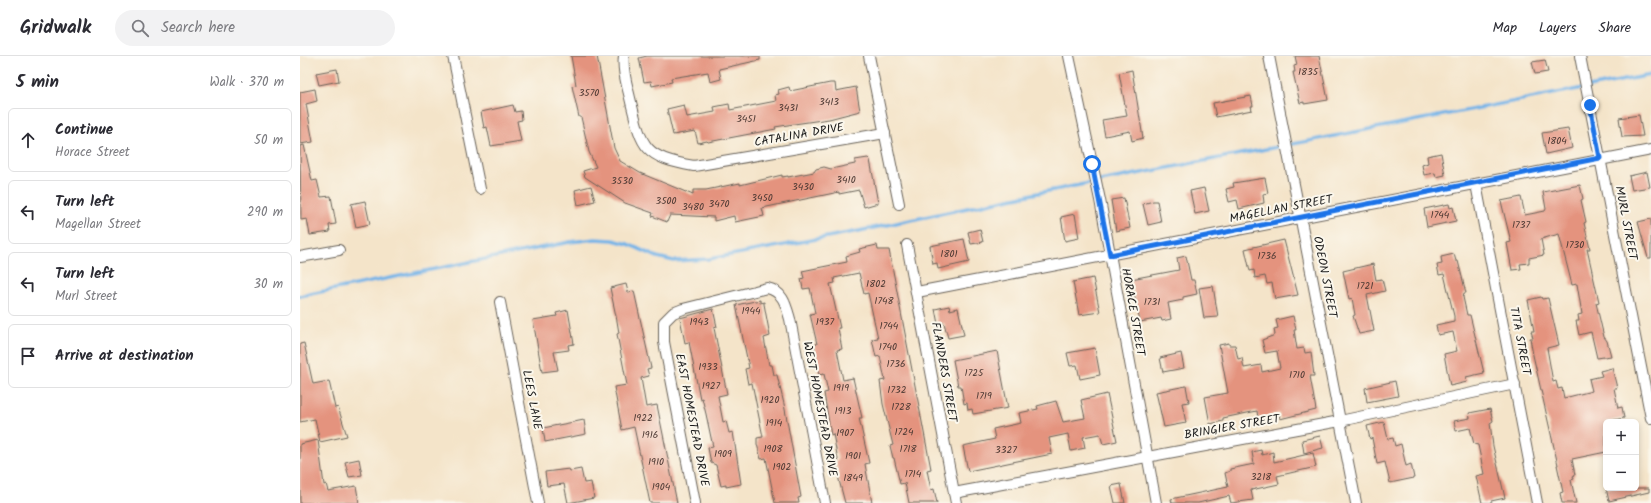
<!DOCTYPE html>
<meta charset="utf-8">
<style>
body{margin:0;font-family:Kalam,sans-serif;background:#f2f2f3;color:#2b2b33}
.controls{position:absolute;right:12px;bottom:12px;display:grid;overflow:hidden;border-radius:6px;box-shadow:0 2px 6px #0003}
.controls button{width:36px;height:36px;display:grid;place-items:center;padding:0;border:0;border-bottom:1px solid #e1e1e2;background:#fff;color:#2b2b33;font:20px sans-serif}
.stop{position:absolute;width:12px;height:12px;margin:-9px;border:3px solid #1a73e8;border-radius:50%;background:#fff}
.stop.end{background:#1a73e8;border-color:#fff;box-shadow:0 1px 4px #0008}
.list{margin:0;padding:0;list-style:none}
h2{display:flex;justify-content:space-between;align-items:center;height:52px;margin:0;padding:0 16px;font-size:17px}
h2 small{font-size:13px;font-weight:400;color:#7c7c81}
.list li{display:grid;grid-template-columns:26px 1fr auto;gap:12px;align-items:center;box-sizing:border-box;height:64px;margin:0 8px 8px;padding:0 8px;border:1px solid #e1e1e2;border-radius:6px}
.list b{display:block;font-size:15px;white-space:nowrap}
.list p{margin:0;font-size:13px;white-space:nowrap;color:#7c7c81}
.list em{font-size:13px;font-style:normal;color:#7c7c81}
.icon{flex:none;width:22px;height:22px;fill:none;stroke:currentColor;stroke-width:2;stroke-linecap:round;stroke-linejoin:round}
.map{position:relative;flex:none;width:1351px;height:447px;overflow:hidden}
header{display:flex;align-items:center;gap:24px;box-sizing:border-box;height:56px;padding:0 20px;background:#fff;border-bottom:1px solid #e1e1e2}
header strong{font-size:19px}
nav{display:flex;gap:22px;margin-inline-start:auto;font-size:14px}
.search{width:280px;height:36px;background:#f2f2f3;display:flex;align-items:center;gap:10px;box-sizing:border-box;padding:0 14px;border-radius:22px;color:#7c7c81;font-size:15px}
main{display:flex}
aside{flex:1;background:#fff}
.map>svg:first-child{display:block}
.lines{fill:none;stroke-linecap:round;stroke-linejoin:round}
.stream{stroke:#74b4e8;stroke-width:3.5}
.building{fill:#e4937e}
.minor-casing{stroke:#686259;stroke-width:12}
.minor{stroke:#fff;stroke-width:10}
.route{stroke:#1a73e8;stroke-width:5}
.labels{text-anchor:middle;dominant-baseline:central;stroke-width:4;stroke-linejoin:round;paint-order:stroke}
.number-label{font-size:10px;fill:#4e3a34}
.street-label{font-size:12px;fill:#1c1c1c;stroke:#fbf7ec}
</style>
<header>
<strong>Gridwalk</strong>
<div class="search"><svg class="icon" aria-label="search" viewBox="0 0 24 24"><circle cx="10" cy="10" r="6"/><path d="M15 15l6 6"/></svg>Search here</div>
<nav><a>Map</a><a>Layers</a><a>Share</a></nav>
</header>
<main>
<aside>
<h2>5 min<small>Walk · 370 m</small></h2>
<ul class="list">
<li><svg class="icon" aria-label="ahead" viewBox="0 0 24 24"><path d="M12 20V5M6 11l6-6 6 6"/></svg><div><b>Continue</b><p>Horace Street</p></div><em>50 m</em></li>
<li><svg class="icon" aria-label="left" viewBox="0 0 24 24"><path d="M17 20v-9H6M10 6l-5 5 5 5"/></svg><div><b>Turn left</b><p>Magellan Street</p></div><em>290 m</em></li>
<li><svg class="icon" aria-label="left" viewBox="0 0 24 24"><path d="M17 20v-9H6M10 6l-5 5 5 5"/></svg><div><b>Turn left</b><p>Murl Street</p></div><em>30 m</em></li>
<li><svg class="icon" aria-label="arrive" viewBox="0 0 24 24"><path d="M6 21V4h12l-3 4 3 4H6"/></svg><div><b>Arrive at destination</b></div></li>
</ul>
</aside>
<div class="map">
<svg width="1351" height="447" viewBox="0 0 1351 447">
<rect width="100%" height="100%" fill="#fbf7ec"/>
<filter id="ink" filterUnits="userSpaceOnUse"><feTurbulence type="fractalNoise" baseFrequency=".025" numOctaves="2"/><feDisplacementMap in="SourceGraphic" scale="8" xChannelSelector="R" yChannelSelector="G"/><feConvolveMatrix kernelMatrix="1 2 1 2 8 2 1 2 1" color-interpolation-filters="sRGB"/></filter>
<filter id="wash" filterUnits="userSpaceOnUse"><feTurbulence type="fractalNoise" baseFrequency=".012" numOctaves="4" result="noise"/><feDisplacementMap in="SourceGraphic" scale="16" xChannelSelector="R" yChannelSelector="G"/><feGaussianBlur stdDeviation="0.9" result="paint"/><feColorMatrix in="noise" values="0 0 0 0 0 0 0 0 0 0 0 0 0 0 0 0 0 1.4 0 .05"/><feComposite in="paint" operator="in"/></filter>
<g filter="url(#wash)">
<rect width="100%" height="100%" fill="#f4e4c9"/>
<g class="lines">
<polyline class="stream" points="0,240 270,186 295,183 313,184 328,188 357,201 374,205 409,203 559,175 738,137 1351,19"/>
</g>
<g id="blocks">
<g class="building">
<polygon points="271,0 297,0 314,92 320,105 340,117 393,139 393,134 406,134 440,127 440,129 482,119 482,121 488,120 488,121 514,116 516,113 524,111 531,113 555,108 555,104 568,102 570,104 578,147 564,151 559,134 539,138 539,136 462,152 464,160 435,166 434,160 414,165 414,161 370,159 367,166 352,160 353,157 325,147 285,121 283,115 296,111 289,96 281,61 279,61 272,30 276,29"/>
<polygon points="347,0 460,0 460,4 419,13 421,23 410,26 408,16 371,22 372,26 352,30 351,25 344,26 339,2"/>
<polygon points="995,0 1019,0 1028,44 1004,48 1004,46 1000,47 993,16 995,16 994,10 997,9"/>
<polygon points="1245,4 1248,16 1235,18 1232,6"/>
<polygon points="37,13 39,25 19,29 16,17"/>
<polygon points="832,14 843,82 832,85 830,75 805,80 802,64 827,60 819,17"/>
<polygon points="530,27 535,27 536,35 556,31 560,55 529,63 494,68 475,71 476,73 408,86 407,85 398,87 395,75 373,79 367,53 384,49 387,61 415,56 414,51 429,48 430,54 476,45 475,39 479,38 478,34 489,31 490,35"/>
<polygon points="15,33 17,45 6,48 13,86 0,88 0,36"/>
<polygon points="951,40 953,50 951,50 952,54 916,61 913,47"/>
<polygon points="213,49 215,56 221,55 222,64 217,65 221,85 191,90 187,71 184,72 181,56"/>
<polygon points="1339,59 1343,80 1322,81 1319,62"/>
<polygon points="1268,73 1272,92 1246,98 1242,77"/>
<polygon points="4,89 12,125 17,124 21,141 31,140 36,168 29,169 30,176 10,179 7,163 1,164 0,90"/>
<polygon points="1141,97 1145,119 1136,121 1135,117 1124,119 1122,109 1128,107 1127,100"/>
<polygon points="1347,116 1350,131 1332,134 1329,120"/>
<polygon points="965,122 968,137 963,138 964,147 939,153 937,144 929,146 926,133 934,131 933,127"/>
<polygon points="1280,129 1283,143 1281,144 1286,166 1284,167 1290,193 1287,193 1299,246 1296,247 1304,281 1307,285 1311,300 1297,302 1291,276 1279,279 1276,265 1279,265 1278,259 1282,258 1277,228 1272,229 1259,178 1241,183 1244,199 1229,202 1229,207 1220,208 1221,213 1212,214 1207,187 1211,186 1201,145 1221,141 1225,159 1245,155 1246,153 1243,136"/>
<polygon points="291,130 295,145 278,149 275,134"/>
<polygon points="904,132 909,155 895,158 890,135"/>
<polygon points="824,142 830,172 816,175 811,144"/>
<polygon points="65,145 70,168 56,171 51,148"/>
<polygon points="853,145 857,145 861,166 848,169 843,148"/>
<polygon points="1149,148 1150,152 1153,151 1156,165 1127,171 1124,153"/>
<polygon points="775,158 779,182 765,185 761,161"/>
<polygon points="1351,163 1351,202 1348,202 1338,166"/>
<polygon points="680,173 683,186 671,188 668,176"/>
<polygon points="664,183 669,206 638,213 637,207 633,208 630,190"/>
<polygon points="984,184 998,239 975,243 972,227 967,228 965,220 955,222 954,214 950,215 945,193"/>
<polygon points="577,189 578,194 589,194 631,413 627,414 631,434 634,433 637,447 609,447 605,427 600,428 594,402 593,402 590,390 593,389 583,348 580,325 585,324 580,300 576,301 572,283 578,282 568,237 564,238 559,217 534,222 535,227 530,228 540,272 538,272 542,293 537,294 543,324 553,322 562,362 559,362 569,407 565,408 572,447 545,447 539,424 536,405 538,404 533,378 531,379 524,337 528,336 524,318 519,319 514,289 517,288 510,258 515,257 510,232 503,233 501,223 504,222 502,215 547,206 546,200 560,196 559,193"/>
<polygon points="1154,198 1156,205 1158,205 1166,237 1164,237 1163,241 1167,259 1170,259 1184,317 1166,321 1167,326 1150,330 1144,298 1157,295 1153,276 1138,279 1136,269 1154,265 1154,260 1144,218 1139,219 1137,209 1142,208 1141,201"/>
<polygon points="886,200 891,224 894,224 897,238 883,241 883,244 868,247 871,263 862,265 861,262 840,266 831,223 879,214 877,202"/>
<polygon points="1073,208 1076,224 1082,223 1085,235 1067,239 1074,275 1059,278 1053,260 1055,259 1052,242 1049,243 1043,215"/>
<polygon points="793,222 800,256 779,259 773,226"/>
<polygon points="326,228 328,236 334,235 351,312 347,313 349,320 341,322 346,351 357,349 377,447 350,447 334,371 322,374 314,331 327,329 317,278 319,277 317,265 310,232"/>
<polygon points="913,230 918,261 904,262 899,232"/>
<polygon points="1241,241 1242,243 1248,242 1259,289 1247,292 1253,326 1256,325 1258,333 1262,332 1264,342 1292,335 1289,323 1302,320 1300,315 1312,312 1317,332 1314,332 1318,352 1322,351 1324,362 1306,366 1306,396 1272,403 1275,419 1273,420 1274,423 1271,424 1276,447 1262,447 1260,437 1263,436 1257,409 1258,409 1233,299 1230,282 1233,282 1231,275 1234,275 1228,244"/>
<polygon points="460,244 460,247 464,246 464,248 470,280 464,282 469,309 472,309 474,319 477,319 484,348 501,441 498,442 499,447 475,447 466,402 461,403 457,388 457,382 463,381 452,327 448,328 445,313 449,312 436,249"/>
<polygon points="649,250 650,254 658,252 664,279 648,282 644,267 638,268 635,253"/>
<polygon points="413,253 417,271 414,272 427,338 418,340 423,366 426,365 429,377 433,376 441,428 426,431 426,429 421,430 416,409 411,407 408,392 413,391 406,358 402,342 400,343 389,286 385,287 380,262"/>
<polygon points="268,254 274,288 268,289 269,294 254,296 258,314 242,316 233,264 257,260 256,257"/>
<polygon points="993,260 996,274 994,274 997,293 1004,292 1005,297 1011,296 1014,320 1010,320 1016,354 980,363 979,357 958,362 957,355 923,362 923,365 910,368 905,341 928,337 919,289 929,287 929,289 935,289 938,303 942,302 944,312 961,309 962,316 980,312 977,295 965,297 962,284 975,279 974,273 978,272 976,264"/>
<polygon points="4,287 13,328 29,325 35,352 38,351 47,380 20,386 15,363 0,366 0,288"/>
<polygon points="795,292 800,319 780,323 777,309 770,310 767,297"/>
<polygon points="697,295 708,352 673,358 672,353 668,354 667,347 664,348 661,330 658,330 653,304"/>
<polygon points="881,297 884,312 863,316 860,302"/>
<polygon points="1095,325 1098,340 1067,346 1065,332"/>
<polygon points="886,330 889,346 882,347 886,367 864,371 856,336"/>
<polygon points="807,338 817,385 803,388 800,378 783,381 785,392 771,395 768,378 749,382 752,398 668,415 663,390 695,383 693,373 721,367 719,357 738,353 737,350 756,345 763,366 785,362 781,344"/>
<polygon points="1190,353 1193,365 1190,367 1193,390 1205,442 1191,445 1191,447 1182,447 1176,420 1184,418 1178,389 1174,388 1170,372 1156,375 1154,365 1170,362 1169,357"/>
<polygon points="284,364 286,378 245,386 243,372"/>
<polygon points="1084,366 1088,383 1093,382 1095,390 1101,388 1106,410 1111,408 1114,422 1090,427 1085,406 1077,408 1072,382 1070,383 1067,370"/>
<polygon points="1020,380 1023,392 1004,397 1002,384"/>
<polygon points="18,384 24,429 26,428 28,435 56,430 59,447 0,447 0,388"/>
<polygon points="961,394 962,399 973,396 974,406 1013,397 1016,411 977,420 979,428 951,434 953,444 931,447 929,440 898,447 872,447 871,443 928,431 925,417 930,415 930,413 954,408 952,396"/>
<polygon points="59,403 62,419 49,421 45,406"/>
<polygon points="269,413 270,415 281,413 284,427 291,426 294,442 268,447 264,428 247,430 245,416"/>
<polygon points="821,428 825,447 815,447 811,430"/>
<polygon points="1306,432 1349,432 1349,436 1309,445"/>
</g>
</g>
</g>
<g filter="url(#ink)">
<use href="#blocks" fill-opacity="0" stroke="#686259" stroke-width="1"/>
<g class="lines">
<defs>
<g id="minor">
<polyline points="153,0 180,133"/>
<path d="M324 0C322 14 327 29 330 42 342 91 342 101 394 110L585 77"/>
<polyline points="569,0 599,148"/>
<polyline points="769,0 800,144 856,447"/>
<polyline points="969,0 1056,447"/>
<polyline points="1280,0 1351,362"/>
<polyline points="1176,128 1237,447"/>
<polyline points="607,189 656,447"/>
<polyline points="0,201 39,194"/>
<polyline points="617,236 1351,94"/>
<polyline points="200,246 238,447"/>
<polyline points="654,437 1040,365 1215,328"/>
<path d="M395 447 364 286V266L373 257 383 253 467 232C483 235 486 249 490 263L525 447"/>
</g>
</defs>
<use href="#minor" class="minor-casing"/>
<use href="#minor" class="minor"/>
</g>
</g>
<g class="lines" filter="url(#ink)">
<polyline class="route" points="792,108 810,199 1300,102 1290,49"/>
</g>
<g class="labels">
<g class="number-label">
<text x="1008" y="16">1835</text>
<text x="289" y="37">3570</text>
<text x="529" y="46">3413</text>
<text x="488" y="52">3431</text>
<text x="446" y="63">3451</text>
<text x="1257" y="85">1804</text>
<text x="546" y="124">3410</text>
<text x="322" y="125">3530</text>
<text x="503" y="131">3430</text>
<text x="462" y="142">3450</text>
<text x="366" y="145">3500</text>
<text x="419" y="148">3470</text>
<text x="393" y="151">3480</text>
<text x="1140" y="159">1744</text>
<text x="1221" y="169">1737</text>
<text x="1275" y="189">1730</text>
<text x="649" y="198">1801</text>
<text x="967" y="200">1736</text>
<text x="576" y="228">1802</text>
<text x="1065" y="230">1721</text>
<text x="584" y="245">1748</text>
<text x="852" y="246">1731</text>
<text x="451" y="255">1944</text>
<text x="399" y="266">1943</text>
<text x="525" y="266">1937</text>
<text x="589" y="270">1744</text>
<text x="588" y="291">1740</text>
<text x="596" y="308">1736</text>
<text x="408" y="311">1933</text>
<text x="674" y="317">1725</text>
<text x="997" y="319">1710</text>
<text x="411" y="330">1927</text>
<text x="541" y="332">1919</text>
<text x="597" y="334">1732</text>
<text x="684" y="340">1719</text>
<text x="470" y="344">1920</text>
<text x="601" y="351">1728</text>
<text x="543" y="355">1913</text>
<text x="343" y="362">1922</text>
<text x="474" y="367">1914</text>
<text x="604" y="376">1724</text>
<text x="545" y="377">1907</text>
<text x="350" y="379">1916</text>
<text x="473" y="393">1908</text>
<text x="608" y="393">1718</text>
<text x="706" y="394">3327</text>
<text x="423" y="398">1909</text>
<text x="553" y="400">1901</text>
<text x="356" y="406">1910</text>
<text x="482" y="411">1902</text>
<text x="613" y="418">1714</text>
<text x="961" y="421">3218</text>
<text x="553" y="422">1849</text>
<text x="361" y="431">1904</text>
</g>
<g class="street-label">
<text transform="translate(499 79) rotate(-10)">CATALINA DRIVE</text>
<text transform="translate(981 153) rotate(-11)">MAGELLAN STREET</text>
<text transform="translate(1326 167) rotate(79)">MURL STREET</text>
<text transform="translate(1025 221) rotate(79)">ODEON STREET</text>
<text transform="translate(833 256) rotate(80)">HORACE STREET</text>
<text transform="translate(1220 285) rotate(79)">TITA STREET</text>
<text transform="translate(644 316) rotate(80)">FLANDERS STREET</text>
<text transform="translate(232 344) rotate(79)">LEES LANE</text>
<text transform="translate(520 353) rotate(79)">WEST HOMESTEAD DRIVE</text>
<text transform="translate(392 364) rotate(79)">EAST HOMESTEAD DRIVE</text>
<text transform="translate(932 371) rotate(-10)">BRINGIER STREET</text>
</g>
</g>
</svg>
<div class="controls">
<button>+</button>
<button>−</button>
</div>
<div class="stop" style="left:792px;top:108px"></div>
<div class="stop end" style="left:1290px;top:49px"></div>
</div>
</main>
